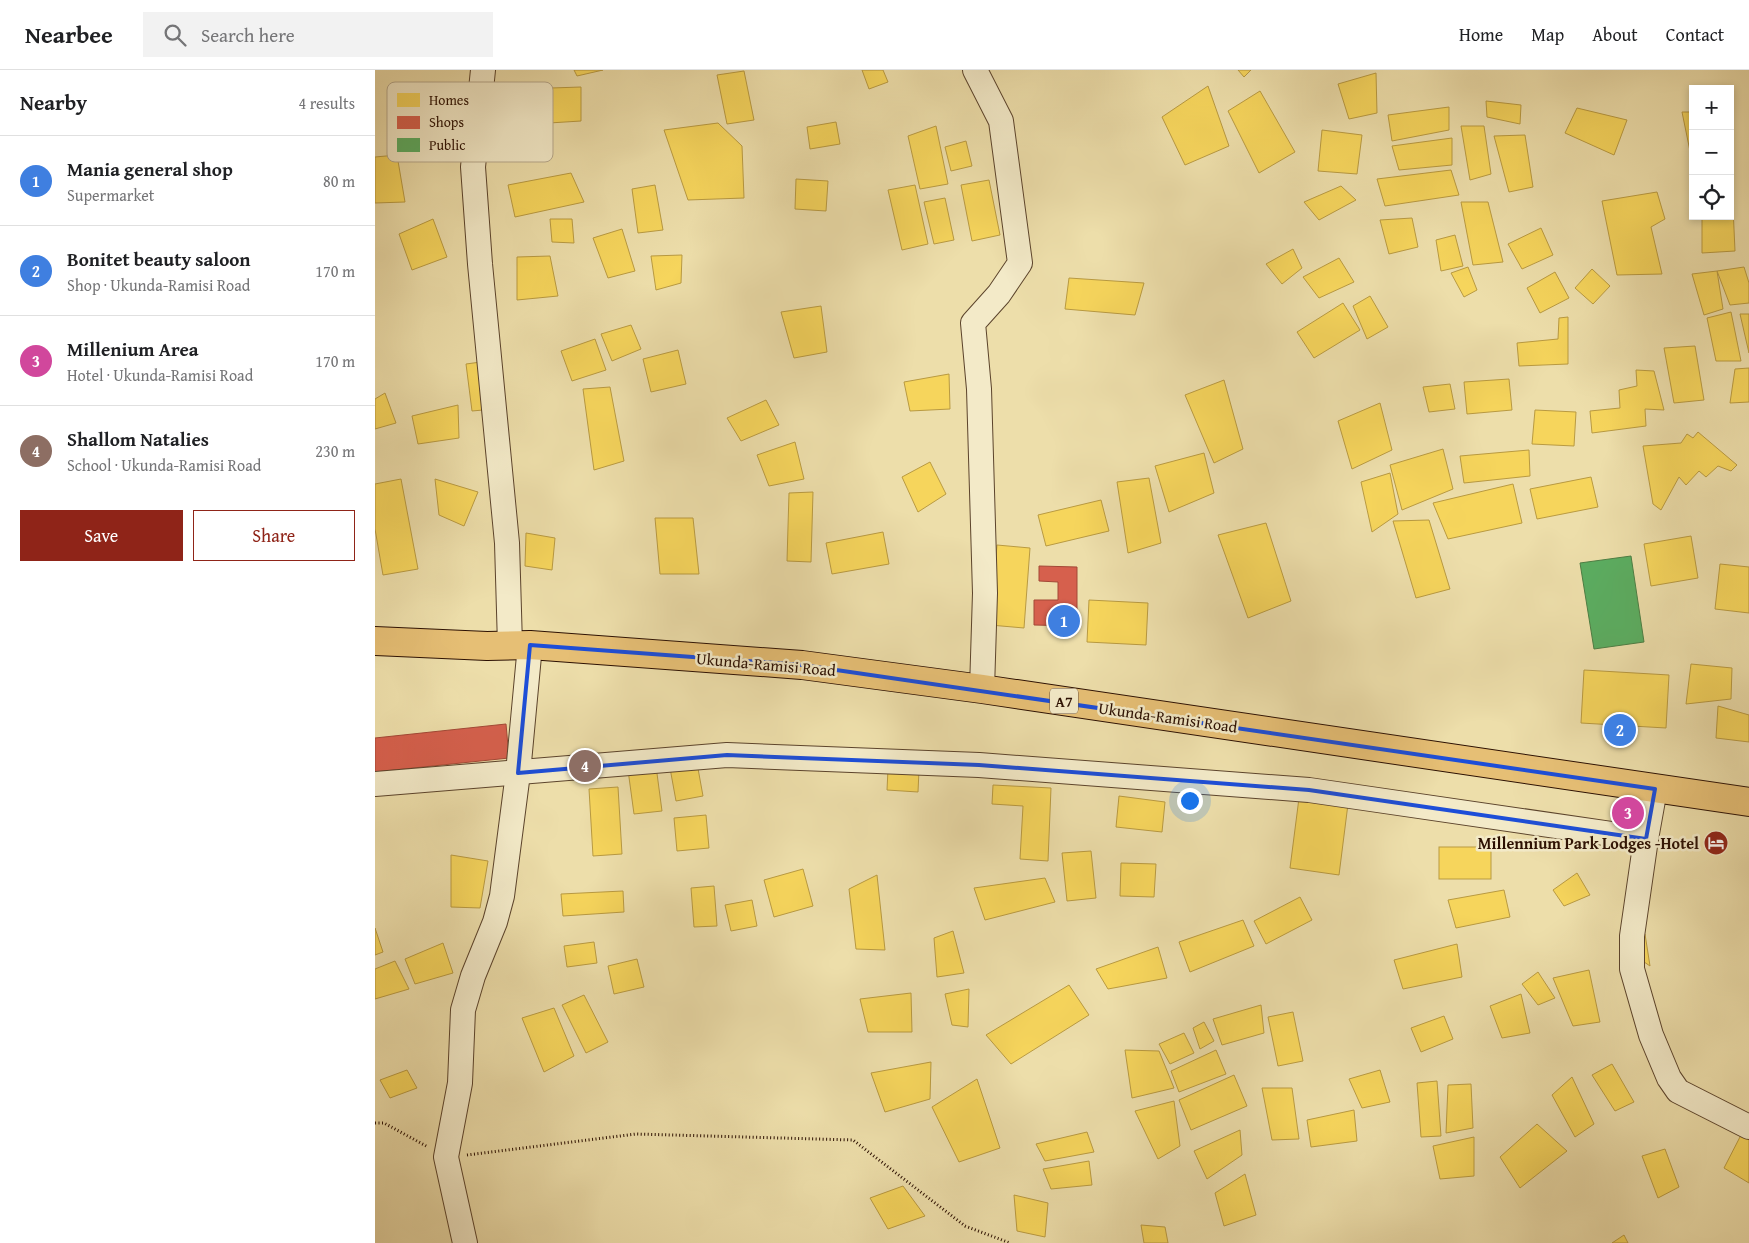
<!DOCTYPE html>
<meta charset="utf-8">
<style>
body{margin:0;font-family:"Gentium Book Plus",serif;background:#f2f2f2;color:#202124}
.controls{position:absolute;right:15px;top:15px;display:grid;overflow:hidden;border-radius:0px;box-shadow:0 2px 8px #0003}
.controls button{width:45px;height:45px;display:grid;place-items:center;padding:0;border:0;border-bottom:1px solid #e0e0e0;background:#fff;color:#202124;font:25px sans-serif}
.you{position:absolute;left:814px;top:730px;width:18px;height:18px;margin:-12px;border:4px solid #fff;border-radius:50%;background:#1a73e8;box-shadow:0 0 0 8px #1a73e833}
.badge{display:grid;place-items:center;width:32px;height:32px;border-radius:50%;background:#8f2418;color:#fff;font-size:16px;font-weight:700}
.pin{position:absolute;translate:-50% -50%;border:2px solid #fff;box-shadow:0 1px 5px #0006}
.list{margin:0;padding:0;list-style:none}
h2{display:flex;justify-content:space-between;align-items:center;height:65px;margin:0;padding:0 20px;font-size:21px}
h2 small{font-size:16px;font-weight:400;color:#757577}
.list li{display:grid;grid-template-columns:32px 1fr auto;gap:15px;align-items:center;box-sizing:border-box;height:90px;padding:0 20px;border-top:1px solid #e0e0e0}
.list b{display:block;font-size:19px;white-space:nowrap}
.list p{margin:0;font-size:16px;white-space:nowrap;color:#757577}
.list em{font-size:16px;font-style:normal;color:#757577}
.actions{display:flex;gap:10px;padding:15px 20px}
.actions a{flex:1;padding:11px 0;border:1px solid #8f2418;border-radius:0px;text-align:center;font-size:18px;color:#8f2418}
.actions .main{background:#8f2418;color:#fff}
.icon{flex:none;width:28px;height:28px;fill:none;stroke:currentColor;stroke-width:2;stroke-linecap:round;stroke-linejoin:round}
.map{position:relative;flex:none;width:1374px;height:1173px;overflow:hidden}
header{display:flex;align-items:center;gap:30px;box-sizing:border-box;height:70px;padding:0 25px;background:#fff;border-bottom:1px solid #e0e0e0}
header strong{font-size:24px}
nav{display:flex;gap:28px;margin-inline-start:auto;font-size:18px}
.search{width:350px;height:45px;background:#f2f2f2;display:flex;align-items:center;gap:12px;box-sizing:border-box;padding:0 18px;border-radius:0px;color:#757577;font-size:19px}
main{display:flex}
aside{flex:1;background:#fff}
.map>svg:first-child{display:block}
.homes{fill:#f6d55c;stroke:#b99a41}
.shops{fill:#d6604d;stroke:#a34836}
.public{fill:#5aae61;stroke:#4c7f44}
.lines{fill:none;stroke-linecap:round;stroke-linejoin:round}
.minor-casing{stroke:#5c442c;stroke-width:26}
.highway-casing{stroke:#2c1002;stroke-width:30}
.path{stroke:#2c1002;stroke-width:3;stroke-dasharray:1 2.5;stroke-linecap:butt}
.minor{stroke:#f3eac8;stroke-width:24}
.highway{stroke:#e6bf75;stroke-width:28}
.marked{fill:none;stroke:#1d4ed8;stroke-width:4;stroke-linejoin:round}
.labels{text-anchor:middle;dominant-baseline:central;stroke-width:5;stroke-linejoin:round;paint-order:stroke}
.shield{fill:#f3eac8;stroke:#68513d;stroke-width:1}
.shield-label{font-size:15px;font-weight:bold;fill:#2c1002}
.street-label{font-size:16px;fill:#2c1002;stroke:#f3eac8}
.poi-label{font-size:16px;font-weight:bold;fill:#2c1002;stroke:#f3eac8;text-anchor:end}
.key{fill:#f3eac8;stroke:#b7a98d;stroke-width:1}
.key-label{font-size:14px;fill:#2c1002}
</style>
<header>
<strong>Nearbee</strong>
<div class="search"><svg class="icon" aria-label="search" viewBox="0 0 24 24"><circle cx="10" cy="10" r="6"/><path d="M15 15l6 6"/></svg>Search here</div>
<nav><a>Home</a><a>Map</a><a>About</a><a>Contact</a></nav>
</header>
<main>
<aside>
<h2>Nearby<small>4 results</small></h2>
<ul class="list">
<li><span class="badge" style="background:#3f7fe0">1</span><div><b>Mania general shop</b><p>Supermarket</p></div><em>80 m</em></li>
<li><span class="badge" style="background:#3f7fe0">2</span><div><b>Bonitet beauty saloon</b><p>Shop · Ukunda-Ramisi Road</p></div><em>170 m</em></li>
<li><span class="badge" style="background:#d1479c">3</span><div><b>Millenium Area</b><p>Hotel · Ukunda-Ramisi Road</p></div><em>170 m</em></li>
<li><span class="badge" style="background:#8d6e63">4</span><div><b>Shallom Natalies</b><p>School · Ukunda-Ramisi Road</p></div><em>230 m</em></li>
</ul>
<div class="actions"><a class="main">Save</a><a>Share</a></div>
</aside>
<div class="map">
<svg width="1374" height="1173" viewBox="0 0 1374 1173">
<rect width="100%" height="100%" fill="#eddeaa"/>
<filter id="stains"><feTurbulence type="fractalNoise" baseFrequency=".004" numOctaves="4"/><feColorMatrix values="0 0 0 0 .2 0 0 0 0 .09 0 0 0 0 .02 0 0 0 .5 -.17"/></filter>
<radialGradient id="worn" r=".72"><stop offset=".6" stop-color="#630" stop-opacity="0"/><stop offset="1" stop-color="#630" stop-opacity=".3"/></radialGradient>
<g class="homes">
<polygon points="199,0 228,0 202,6"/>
<polygon points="487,0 508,0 513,12 494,19"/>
<polygon points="863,0 876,0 869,7"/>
<polygon points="369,1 379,50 352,54 342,5"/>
<polygon points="1001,3 1002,43 974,49 963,14"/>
<polygon points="833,16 854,76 810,95 787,47"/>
<polygon points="206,17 206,51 142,55 146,19"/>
<polygon points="885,21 920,82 884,103 853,41"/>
<polygon points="1111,31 1146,35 1145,54 1112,47"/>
<polygon points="1074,37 1074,60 1017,71 1013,45"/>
<polygon points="1202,38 1252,50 1239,85 1190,63"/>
<polygon points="1307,42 1318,42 1318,85 1316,86"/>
<polygon points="461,52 465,74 435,79 432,57"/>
<polygon points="343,53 367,76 369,128 313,130 289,60"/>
<polygon points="561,56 573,114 545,119 533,66"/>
<polygon points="1086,56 1109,56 1116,104 1095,110"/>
<polygon points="947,60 987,65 982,104 943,101"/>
<polygon points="1150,65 1158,117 1134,122 1119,66"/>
<polygon points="1077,68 1077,95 1024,100 1017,76"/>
<polygon points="591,71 597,96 576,101 570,77"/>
<polygon points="22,85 30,132 0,133 0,87"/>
<polygon points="1076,100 1084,125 1010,136 1002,109"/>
<polygon points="196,103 209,132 140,147 133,115"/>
<polygon points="421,109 453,111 451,141 420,139"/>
<polygon points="614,110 625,165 597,171 586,115"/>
<polygon points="280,115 288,160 263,163 257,119"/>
<polygon points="540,115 553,174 527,180 513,120"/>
<polygon points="966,116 981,130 944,150 929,132"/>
<polygon points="1282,122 1290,149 1276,157 1287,204 1242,205 1227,131"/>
<polygon points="570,128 579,170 559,174 549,132"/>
<polygon points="1086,132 1113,132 1128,192 1098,195"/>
<polygon points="1355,137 1358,137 1360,181 1327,183 1327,146 1355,146"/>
<polygon points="1037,148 1043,177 1014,184 1005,150"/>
<polygon points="58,149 72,187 37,200 24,164"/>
<polygon points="175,149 197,149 199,173 177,172"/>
<polygon points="1166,158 1178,185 1147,199 1133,174"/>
<polygon points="247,159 260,201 233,208 218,168"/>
<polygon points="1080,165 1088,196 1066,201 1061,170"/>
<polygon points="918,179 927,198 907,214 891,194"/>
<polygon points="307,185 306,213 281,220 276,186"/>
<polygon points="175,186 183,226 142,230 142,187"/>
<polygon points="964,188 979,212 944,228 928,207"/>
<polygon points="1093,197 1102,220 1089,227 1076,203"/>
<polygon points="1369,197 1374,213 1374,233 1355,235 1342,201"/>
<polygon points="1217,199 1235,216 1218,234 1200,218"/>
<polygon points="1342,201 1348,239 1329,245 1317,204"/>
<polygon points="1180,202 1194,228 1165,243 1152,218"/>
<polygon points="694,208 769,213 760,245 690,239"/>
<polygon points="995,226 1013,257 992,269 978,236"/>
<polygon points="968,233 985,260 939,288 922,262"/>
<polygon points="446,236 452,282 419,288 406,242"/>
<polygon points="1356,242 1366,291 1341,291 1332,248"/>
<polygon points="1365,244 1374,244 1374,283"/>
<polygon points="1193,247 1193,294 1144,296 1142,273 1183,269 1184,248"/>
<polygon points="256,255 266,279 237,291 226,264"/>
<polygon points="220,269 231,300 197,311 186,281"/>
<polygon points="1320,276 1329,330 1299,333 1289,278"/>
<polygon points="303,280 311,314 276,322 268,289"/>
<polygon points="113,291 119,339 97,341 91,294"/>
<polygon points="1374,298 1374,332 1355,333 1360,299"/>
<polygon points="1261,300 1279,301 1289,340 1270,339 1271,356 1217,363 1215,341 1245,338 1244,320 1262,316"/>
<polygon points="574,304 575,339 535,341 529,312"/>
<polygon points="1134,309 1137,340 1092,344 1089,312"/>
<polygon points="849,310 868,379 839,393 810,325"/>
<polygon points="1075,314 1080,339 1054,342 1048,317"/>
<polygon points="235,317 249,391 219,400 208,319"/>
<polygon points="10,323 21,353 0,359 0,329"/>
<polygon points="391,330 404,355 366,371 352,348"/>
<polygon points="1005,333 1017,380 977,399 963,351"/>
<polygon points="83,335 84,368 43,374 37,346"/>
<polygon points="1160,340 1201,342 1199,376 1157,374"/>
<polygon points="1323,362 1362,395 1356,401 1343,396 1331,407 1324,401 1311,415 1304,407 1286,440 1278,434 1268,376 1306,373 1312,364 1318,368"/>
<polygon points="420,372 429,409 394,416 382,385"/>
<polygon points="1068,379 1078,419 1027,440 1015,395"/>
<polygon points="1154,380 1155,406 1089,413 1085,386"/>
<polygon points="829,383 839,423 794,442 780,396"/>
<polygon points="555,392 571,424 543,442 527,407"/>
<polygon points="1015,403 1023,444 997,462 986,412"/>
<polygon points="1216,407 1223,437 1162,449 1155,419"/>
<polygon points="774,408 786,473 753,483 742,412"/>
<polygon points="26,409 43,499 8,505 0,459 0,414"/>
<polygon points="60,409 103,422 89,456 64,445"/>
<polygon points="1138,414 1147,453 1073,469 1058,433"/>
<polygon points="438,422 436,492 412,491 414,423"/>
<polygon points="726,430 734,461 671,476 663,445"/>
<polygon points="280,448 318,448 324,504 285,504"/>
<polygon points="1054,450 1075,519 1041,528 1018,451"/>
<polygon points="891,453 916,531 873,548 843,465"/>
<polygon points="508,462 514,494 457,504 451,473"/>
<polygon points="151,463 180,468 177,500 150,496"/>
<polygon points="1316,466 1323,508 1276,516 1269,474"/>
<polygon points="622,475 655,478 649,558 615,555"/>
<polygon points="1345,494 1374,497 1374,543 1340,539"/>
<polygon points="714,530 773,533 771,575 712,572"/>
<polygon points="1316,594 1357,598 1356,629 1311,634"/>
<polygon points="1209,600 1294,605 1291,658 1206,653"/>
<polygon points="1343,636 1374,645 1374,672 1341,668"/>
<polygon points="322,693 328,726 301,731 295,698"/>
<polygon points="281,696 287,741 259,744 253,700"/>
<polygon points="513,699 544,700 543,722 512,720"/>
<polygon points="618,715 676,718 673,791 645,789 648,736 617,734"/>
<polygon points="243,717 247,784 218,786 214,719"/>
<polygon points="744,726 790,732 787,762 741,757"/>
<polygon points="924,728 973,734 964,805 915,798"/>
<polygon points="331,745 334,778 302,781 299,748"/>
<rect x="1064" y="777" width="52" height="32"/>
<polygon points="716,781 721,828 692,831 687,783"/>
<polygon points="76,785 113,791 105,838 76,837"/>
<polygon points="746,793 781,794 779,827 745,826"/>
<polygon points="428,799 438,836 399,847 389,810"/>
<polygon points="1202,803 1215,825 1189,836 1178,820"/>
<polygon points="502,805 510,880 481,879 474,819"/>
<polygon points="670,808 680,832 610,850 599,818"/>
<polygon points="339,816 342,856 319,857 316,818"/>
<polygon points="1129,820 1135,847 1081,858 1073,830"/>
<polygon points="248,821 249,842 188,846 186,824"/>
<polygon points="925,827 937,850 891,874 879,851"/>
<polygon points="377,830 382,856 356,861 350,835"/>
<polygon points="868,850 879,876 815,902 804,872"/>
<polygon points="0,858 8,882 0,885"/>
<polygon points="1264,859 1270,864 1275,896 1259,885"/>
<polygon points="578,861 589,903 562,907 559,868"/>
<polygon points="219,872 222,893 192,897 189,876"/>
<polygon points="68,873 78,903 40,914 30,889"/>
<polygon points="1082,874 1087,907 1028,919 1019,890"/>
<polygon points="783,877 792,908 733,919 721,899"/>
<polygon points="262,889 269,917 239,924 233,896"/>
<polygon points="20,891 34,919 0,929 0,899"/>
<polygon points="1214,900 1225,952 1198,956 1178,908"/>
<polygon points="1163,902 1180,928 1163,935 1147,914"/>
<polygon points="694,915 714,945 636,994 611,965"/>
<polygon points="594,919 593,957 577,955 570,924"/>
<polygon points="536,923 537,962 493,962 485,929"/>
<polygon points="1146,924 1155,963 1127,968 1115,936"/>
<polygon points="209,925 233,972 211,983 187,935"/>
<polygon points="886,935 889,963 847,975 838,949"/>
<polygon points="179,938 199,986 169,1002 147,948"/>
<polygon points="918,942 928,991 903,996 893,947"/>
<polygon points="1069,946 1078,969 1046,982 1036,958"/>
<polygon points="829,952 839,971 825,979 818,958"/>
<polygon points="809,963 819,983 795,994 784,974"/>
<polygon points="750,980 784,981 799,1018 757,1028"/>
<polygon points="841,980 851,1004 804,1022 796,1001"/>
<polygon points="556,992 555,1029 510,1042 496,1003"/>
<polygon points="1237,994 1259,1032 1240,1041 1217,1005"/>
<polygon points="32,1000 42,1018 15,1028 5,1010"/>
<polygon points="1005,1000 1015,1032 987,1038 974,1009"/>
<polygon points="859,1005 872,1036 816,1060 804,1030"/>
<polygon points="1197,1007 1219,1054 1200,1067 1177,1025"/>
<polygon points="602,1009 625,1078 584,1092 557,1037"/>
<polygon points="1062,1011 1066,1066 1046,1067 1042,1013"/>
<polygon points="1096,1014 1098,1058 1071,1063 1073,1015"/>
<polygon points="887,1018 917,1018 924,1069 897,1070"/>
<polygon points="799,1031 805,1076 783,1089 760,1041"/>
<polygon points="979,1040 982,1071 936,1077 932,1050"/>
<polygon points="1162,1054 1192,1081 1145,1118 1125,1087"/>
<polygon points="865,1060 867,1085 832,1109 819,1081"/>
<polygon points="712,1062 719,1082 670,1091 661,1074"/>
<polygon points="1366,1065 1374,1069 1374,1113 1349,1098"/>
<polygon points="1099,1067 1099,1106 1065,1109 1058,1076"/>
<polygon points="1290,1079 1304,1117 1283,1128 1267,1086"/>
<polygon points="714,1091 717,1115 676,1119 668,1099"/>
<polygon points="870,1104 881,1145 849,1156 840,1123"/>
<polygon points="528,1116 550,1146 513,1159 495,1128"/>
<polygon points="639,1125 673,1133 670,1167 642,1161"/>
<polygon points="766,1155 790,1157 793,1173 769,1173"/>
<polygon points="1249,1165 1253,1173 1237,1173"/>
</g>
<g class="shops">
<polygon points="664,496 702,497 702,556 659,555 659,530 683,530 683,512 664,511"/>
<polygon points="131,654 134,688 0,702 0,668"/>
</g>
<polygon class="public" points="1256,486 1269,572 1219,579 1205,493"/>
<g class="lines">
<defs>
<g id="minor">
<polyline points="108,0 98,97 105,194 132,473 135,575"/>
<polyline points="600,0 626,51 645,193 624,224 598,253 604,319 610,523 607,619"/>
<polyline points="0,714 352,685 604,695 934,720 1271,769 1280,719"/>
<polyline points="1271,769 1257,866 1257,899 1276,965 1294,1008 1303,1021 1374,1057"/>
<polyline points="90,1173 71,1087 85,1013 88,940 98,906 120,852 127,826 143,703 155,575"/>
</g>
<polyline id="highway" points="0,571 112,576 155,575 427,595 607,619 1374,732"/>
</defs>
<use href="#minor" class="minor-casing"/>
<use href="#highway" class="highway-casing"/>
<g class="path">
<polyline points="0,1053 9,1053 53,1077"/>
<polyline points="92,1085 261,1064 478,1070 590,1156 635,1173"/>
</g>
<use href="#minor" class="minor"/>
<use href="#highway" class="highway"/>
</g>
<path class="marked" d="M155 575 427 595 1280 719 1271 769 934 720 604 695 352 685 143 703Z"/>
<defs>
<symbol id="hotel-disc" viewBox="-11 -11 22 22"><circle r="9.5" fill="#8f2418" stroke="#f3eac8"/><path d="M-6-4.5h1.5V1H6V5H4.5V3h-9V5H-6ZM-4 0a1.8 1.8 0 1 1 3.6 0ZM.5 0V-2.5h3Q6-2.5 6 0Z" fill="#fff"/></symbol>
</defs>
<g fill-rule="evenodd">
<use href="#hotel-disc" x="1327" y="759" width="28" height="28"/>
</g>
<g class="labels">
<rect class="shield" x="675" y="618.5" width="28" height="25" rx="4"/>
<g class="shield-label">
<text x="689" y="631">A7</text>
</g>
<g class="street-label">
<text transform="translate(391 594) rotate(5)">Ukunda-Ramisi Road</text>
<text transform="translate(793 647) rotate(8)">Ukunda-Ramisi Road</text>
</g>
<g class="poi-label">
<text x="1324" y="773">Millennium Park Lodges -Hotel</text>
</g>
</g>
<rect x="12" y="12" width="166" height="80" rx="8" class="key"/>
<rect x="22" y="23" width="23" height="14" fill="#f6d55c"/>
<rect x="22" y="46" width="23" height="13" fill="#d6604d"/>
<rect x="22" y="68" width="23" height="14" fill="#5aae61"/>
<g class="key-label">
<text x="54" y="35">Homes</text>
<text x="54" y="57">Shops</text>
<text x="54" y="80">Public</text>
</g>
<rect width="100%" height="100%" filter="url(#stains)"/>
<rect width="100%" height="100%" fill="url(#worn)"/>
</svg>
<div class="controls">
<button>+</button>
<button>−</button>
<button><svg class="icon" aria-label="locate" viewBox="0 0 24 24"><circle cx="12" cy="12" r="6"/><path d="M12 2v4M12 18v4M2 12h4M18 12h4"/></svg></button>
</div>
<div class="you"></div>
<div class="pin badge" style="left:689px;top:551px;background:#3f7fe0">1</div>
<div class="pin badge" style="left:1245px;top:660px;background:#3f7fe0">2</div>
<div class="pin badge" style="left:1253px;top:743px;background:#d1479c">3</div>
<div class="pin badge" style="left:210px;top:696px;background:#8d6e63">4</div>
</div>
</main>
